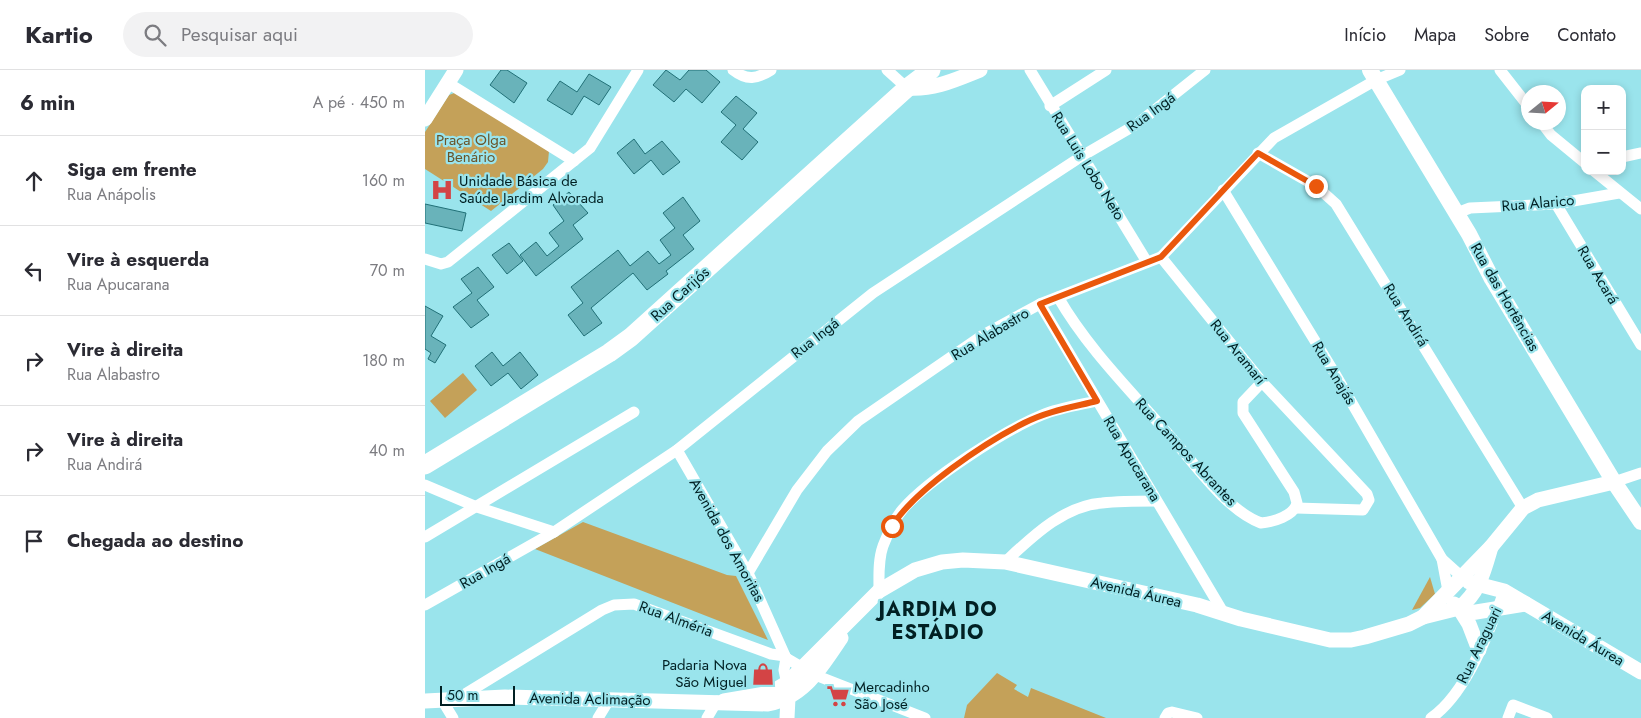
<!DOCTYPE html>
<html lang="pt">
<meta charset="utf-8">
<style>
body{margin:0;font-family:Jost,sans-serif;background:#f2f2f3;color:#2b2b33}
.controls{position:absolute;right:15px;top:15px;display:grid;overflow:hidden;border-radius:10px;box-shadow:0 2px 8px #0003}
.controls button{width:45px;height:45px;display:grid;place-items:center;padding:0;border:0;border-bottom:1px solid #e1e1e2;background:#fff;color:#2b2b33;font:25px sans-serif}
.compass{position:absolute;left:1096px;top:15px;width:45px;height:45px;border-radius:50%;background:#fff;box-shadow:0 2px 8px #0003;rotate:72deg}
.scale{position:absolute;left:15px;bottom:12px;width:75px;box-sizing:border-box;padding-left:5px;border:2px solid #012023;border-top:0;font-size:14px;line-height:18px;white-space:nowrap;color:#012023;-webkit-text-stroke:4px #9ae4ec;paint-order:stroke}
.stop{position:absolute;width:15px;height:15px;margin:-11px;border:4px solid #ea580c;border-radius:50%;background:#fff}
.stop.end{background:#ea580c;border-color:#fff;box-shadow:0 1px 5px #0008}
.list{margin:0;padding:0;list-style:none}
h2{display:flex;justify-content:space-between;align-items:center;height:65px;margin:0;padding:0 20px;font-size:21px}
h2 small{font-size:16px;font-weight:400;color:#7c7c81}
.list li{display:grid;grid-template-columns:32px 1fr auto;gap:15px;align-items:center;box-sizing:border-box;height:90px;padding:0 20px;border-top:1px solid #e1e1e2}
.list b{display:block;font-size:19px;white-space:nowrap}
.list p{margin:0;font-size:16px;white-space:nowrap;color:#7c7c81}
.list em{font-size:16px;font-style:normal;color:#7c7c81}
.icon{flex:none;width:28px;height:28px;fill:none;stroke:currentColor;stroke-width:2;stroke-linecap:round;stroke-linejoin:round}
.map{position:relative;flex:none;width:1216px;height:648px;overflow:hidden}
header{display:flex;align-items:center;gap:30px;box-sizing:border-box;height:70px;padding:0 25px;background:#fff;border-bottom:1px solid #e1e1e2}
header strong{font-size:24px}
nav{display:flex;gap:28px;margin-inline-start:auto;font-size:18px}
.search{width:350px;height:45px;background:#f2f2f3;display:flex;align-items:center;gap:12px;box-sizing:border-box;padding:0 18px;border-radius:28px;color:#7c7c81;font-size:19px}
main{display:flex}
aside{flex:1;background:#fff}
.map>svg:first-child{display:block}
.green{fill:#c4a159}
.building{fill:#69b3ba;stroke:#217077}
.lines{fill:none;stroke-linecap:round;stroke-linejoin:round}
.minor{stroke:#fff;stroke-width:11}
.tertiary{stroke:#fff;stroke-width:15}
.secondary{stroke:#fff;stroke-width:16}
.primary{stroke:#fff;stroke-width:19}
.route{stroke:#ea580c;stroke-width:6}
.labels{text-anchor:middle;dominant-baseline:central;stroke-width:4.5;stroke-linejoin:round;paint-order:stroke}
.street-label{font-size:15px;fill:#012023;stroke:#9ae4ec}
.park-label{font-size:15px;fill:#695429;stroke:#9ae4ec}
.poi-label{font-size:15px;fill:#012023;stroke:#9ae4ec;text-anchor:start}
.district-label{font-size:20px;font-weight:bold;letter-spacing:1px;fill:#012023;stroke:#9ae4ec}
</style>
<header>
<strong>Kartio</strong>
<div class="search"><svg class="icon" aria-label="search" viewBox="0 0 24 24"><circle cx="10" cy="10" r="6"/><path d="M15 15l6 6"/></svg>Pesquisar aqui</div>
<nav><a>Início</a><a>Mapa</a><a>Sobre</a><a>Contato</a></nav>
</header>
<main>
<aside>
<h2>6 min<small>A pé · 450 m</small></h2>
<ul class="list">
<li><svg class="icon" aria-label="ahead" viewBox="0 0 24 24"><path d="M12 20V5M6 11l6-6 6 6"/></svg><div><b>Siga em frente</b><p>Rua Anápolis</p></div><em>160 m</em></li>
<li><svg class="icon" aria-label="left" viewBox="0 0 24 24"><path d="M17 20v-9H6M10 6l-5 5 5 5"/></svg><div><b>Vire à esquerda</b><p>Rua Apucarana</p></div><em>70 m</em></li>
<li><svg class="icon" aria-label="right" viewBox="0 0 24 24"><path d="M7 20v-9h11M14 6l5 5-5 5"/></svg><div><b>Vire à direita</b><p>Rua Alabastro</p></div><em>180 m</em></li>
<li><svg class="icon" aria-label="right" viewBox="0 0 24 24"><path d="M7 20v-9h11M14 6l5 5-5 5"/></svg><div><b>Vire à direita</b><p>Rua Andirá</p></div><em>40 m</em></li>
<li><svg class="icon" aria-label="arrive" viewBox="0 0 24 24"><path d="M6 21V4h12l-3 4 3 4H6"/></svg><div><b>Chegada ao destino</b></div></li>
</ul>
</aside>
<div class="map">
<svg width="1216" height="648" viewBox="0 0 1216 648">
<rect width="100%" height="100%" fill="#9ae4ec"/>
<g class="green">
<polygon points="32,22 124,81 123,92 118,99 66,141 0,99 0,62 24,25"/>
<polygon points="38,303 52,320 20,348 5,331"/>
<polygon points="158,452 302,505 311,506 343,570 110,479"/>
<polygon points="1005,507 1010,524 995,538 987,540"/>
<polygon points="572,603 592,615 589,619 603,627 606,618 681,648 539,648 542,635"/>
</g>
<g class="building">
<polygon points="76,0 82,0 102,13 89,33 65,15"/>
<polygon points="241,0 255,10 264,0 281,0 295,12 277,33 261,19 249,32 228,15"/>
<polygon points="164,4 186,17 174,35 159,26 147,45 122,30 135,11 152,22"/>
<polygon points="311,26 332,43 318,59 333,72 317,90 296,72 311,55 296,42"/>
<polygon points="209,69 220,84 237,71 255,92 238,105 226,90 209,104 192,83"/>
<polygon points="144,122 163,143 148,155 158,169 111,206 95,185 111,172 122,186 134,176 124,163 139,151 128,135"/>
<polygon points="258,127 275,151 258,165 269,179 241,201 243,204 222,220 208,203 166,238 177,253 159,266 143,245 158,233 146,217 193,180 205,196 223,181 234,194 246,185 235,170 250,158 238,143"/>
<polygon points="0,134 41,143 37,161 0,153"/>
<polygon points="84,173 98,191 82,204 67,185"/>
<polygon points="53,197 69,217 52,230 64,245 46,258 28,237 47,223 36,209"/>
<polygon points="0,236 18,246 6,266 21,275 10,293 3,289 6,283 0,279"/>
<polygon points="67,282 78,296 95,282 113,305 96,319 83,303 66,316 50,296"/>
</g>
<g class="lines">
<g class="minor">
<path d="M308 0C322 11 332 9 346 0"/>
<polyline points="462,0 482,18"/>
<polyline points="605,0 722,192"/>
<polyline points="1075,0 1104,37"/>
<polyline points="23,13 149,91"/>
<polyline points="625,36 681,0"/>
<polyline points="1116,52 1126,65 1160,93"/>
<polyline points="833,83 891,116 911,134 1098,438"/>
<polyline points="1197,87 1216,83"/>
<polyline points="1169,101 1216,139"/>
<polyline points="798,120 909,302 1017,489 1037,507"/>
<polyline points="1131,134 1216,275"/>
<polyline points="1032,143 1045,138 1131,134 1194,123"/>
<polyline points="736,187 837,312 942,424 944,430 938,440 871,438"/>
<polyline points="0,189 16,194 23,192 165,78 213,0"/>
<path d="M633 227C663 279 706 321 745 366 770 394 801 440 836 453 848 452 869 446 872 433L869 422 818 343V332L837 312"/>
<polyline points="615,234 798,542"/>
<polyline points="252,380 323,503 361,588 359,600 363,619"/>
<polyline points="1189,412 1216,403"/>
<polyline points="0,415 52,437 129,462"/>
<polyline points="0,467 209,342"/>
<polyline points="1017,489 1023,521"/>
<path d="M580 492C607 467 638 436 677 433 695 431 713 431 731 431"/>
<polyline points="323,503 372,420 402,381 433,351 558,265 615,234 736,187 849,68 951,10 975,0"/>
<path d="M454 521C454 506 453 490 458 476 463 463 469 449 478 439 504 409 580 360 617 345 634 338 654 335 672 331"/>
<polyline points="0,535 129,462 252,380 448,223 657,86 712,54 780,0"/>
<polyline points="361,588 390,605 500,648"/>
<polyline points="32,629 177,540 189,535 209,534 346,584 360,586"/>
<polyline points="17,630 28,648"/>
<polyline points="173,648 184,630"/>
<polyline points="282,648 292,631"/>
<polyline points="740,648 743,643 747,642 772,648"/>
<path d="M1006 648C1041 624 1065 561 1079 521"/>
<polyline points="1083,648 1088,635 1122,648"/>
</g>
<g class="tertiary">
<path d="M482 18C509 20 530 10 555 0"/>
<polyline points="0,49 31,0"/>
<polyline points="1044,512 1079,521 1216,602"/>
<polyline points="1029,534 1045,543 1101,534"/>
<polyline points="1034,538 1044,554 1054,580"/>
<polyline points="998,547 1066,477 1098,438 1113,430 1189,412"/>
<path d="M0 631 80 627 343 634C380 627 396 597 416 568"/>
<path d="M299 631 345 623 362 613 454 521 490 500 517 492 538 490 580 492 772 535 816 549 905 570H926L940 567 984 554 998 547 1034 538C1054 523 1059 501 1066 477"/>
<polyline points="362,648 363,628"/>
</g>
<polyline class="secondary" points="945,0 1044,164 1067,209 1189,412 1216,452"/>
<polyline class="primary" points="0,395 184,283 206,267 482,18 506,0"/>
</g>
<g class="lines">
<path class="route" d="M467 456C491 419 559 373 599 353 622 341 648 337 672 331L615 234 736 187 833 83 891 116"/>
</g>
<defs>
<symbol id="hospital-bare" viewBox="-9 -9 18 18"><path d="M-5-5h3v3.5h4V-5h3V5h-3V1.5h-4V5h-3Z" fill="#d34445" stroke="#9ae4ec" stroke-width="2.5" paint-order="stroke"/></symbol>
<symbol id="shop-bare" viewBox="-9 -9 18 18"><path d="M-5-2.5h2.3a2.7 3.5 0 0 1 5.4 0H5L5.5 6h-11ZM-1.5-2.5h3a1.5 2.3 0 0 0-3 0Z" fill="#d34445" stroke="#9ae4ec" stroke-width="2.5" paint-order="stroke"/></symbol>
<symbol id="supermarket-bare" viewBox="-9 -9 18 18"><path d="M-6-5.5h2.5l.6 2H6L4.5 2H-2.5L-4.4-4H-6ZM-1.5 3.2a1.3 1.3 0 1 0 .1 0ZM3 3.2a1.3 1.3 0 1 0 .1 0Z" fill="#d34445" stroke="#9ae4ec" stroke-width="2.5" paint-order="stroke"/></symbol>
</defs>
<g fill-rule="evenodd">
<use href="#hospital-bare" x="1" y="104" width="32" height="32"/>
<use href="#shop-bare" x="322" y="588" width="32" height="32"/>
<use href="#supermarket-bare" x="397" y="610" width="32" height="32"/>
</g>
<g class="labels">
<g class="street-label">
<text transform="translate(726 42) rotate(-36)">Rua Ingá</text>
<text transform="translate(663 96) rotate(58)">Rua Luis Lobo Neto</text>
<text transform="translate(1113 133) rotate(-5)">Rua Alarico</text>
<text transform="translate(1173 205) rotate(59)">Rua Acará</text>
<text transform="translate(255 224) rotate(-42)">Rua Carijós</text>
<text transform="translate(1080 227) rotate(60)">Rua das Hortências</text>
<text transform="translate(981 245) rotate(58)">Rua Andirá</text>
<text transform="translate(565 264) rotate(-31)">Rua Alabastro</text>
<text transform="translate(390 268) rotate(-38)">Rua Ingá</text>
<text transform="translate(813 282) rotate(51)">Rua Aramarí</text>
<text transform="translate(909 303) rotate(59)">Rua Anajás</text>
<text transform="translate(761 382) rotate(47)">Rua Campos Abrantes</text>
<text transform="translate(707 389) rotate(59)">Rua Apucarana</text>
<text transform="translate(302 470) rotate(61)">Avenida dos Amoritas</text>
<text transform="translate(60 501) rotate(-30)">Rua Ingá</text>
<text transform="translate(711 522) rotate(13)">Avenida Áurea</text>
<text transform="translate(251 549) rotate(20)">Rua Alméria</text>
<text transform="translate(1158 568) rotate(31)">Avenida Áurea</text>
<text transform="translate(1054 575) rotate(-64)">Rua Araguari</text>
<text transform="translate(165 629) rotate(1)">Avenida Aclimação</text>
</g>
<g class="park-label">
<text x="46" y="70">Praça Olga<tspan x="46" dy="17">Benário</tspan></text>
</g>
<g class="poi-label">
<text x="34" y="111">Unidade Básica de<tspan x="34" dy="17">Saúde Jardim Alvorada</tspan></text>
<text x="322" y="595" text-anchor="end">Padaria Nova<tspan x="322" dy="17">São Miguel</tspan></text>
<text x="429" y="617">Mercadinho<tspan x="429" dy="17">São José</tspan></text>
</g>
<g class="district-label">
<text x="513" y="539">JARDIM DO<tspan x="513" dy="23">ESTÁDIO</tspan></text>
</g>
</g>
</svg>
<div class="controls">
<button>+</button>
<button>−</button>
</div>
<svg class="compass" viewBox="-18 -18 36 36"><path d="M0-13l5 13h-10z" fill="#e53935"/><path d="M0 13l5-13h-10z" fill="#7c7c81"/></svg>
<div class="scale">50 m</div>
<div class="stop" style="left:467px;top:456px"></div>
<div class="stop end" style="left:891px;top:116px"></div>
</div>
</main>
